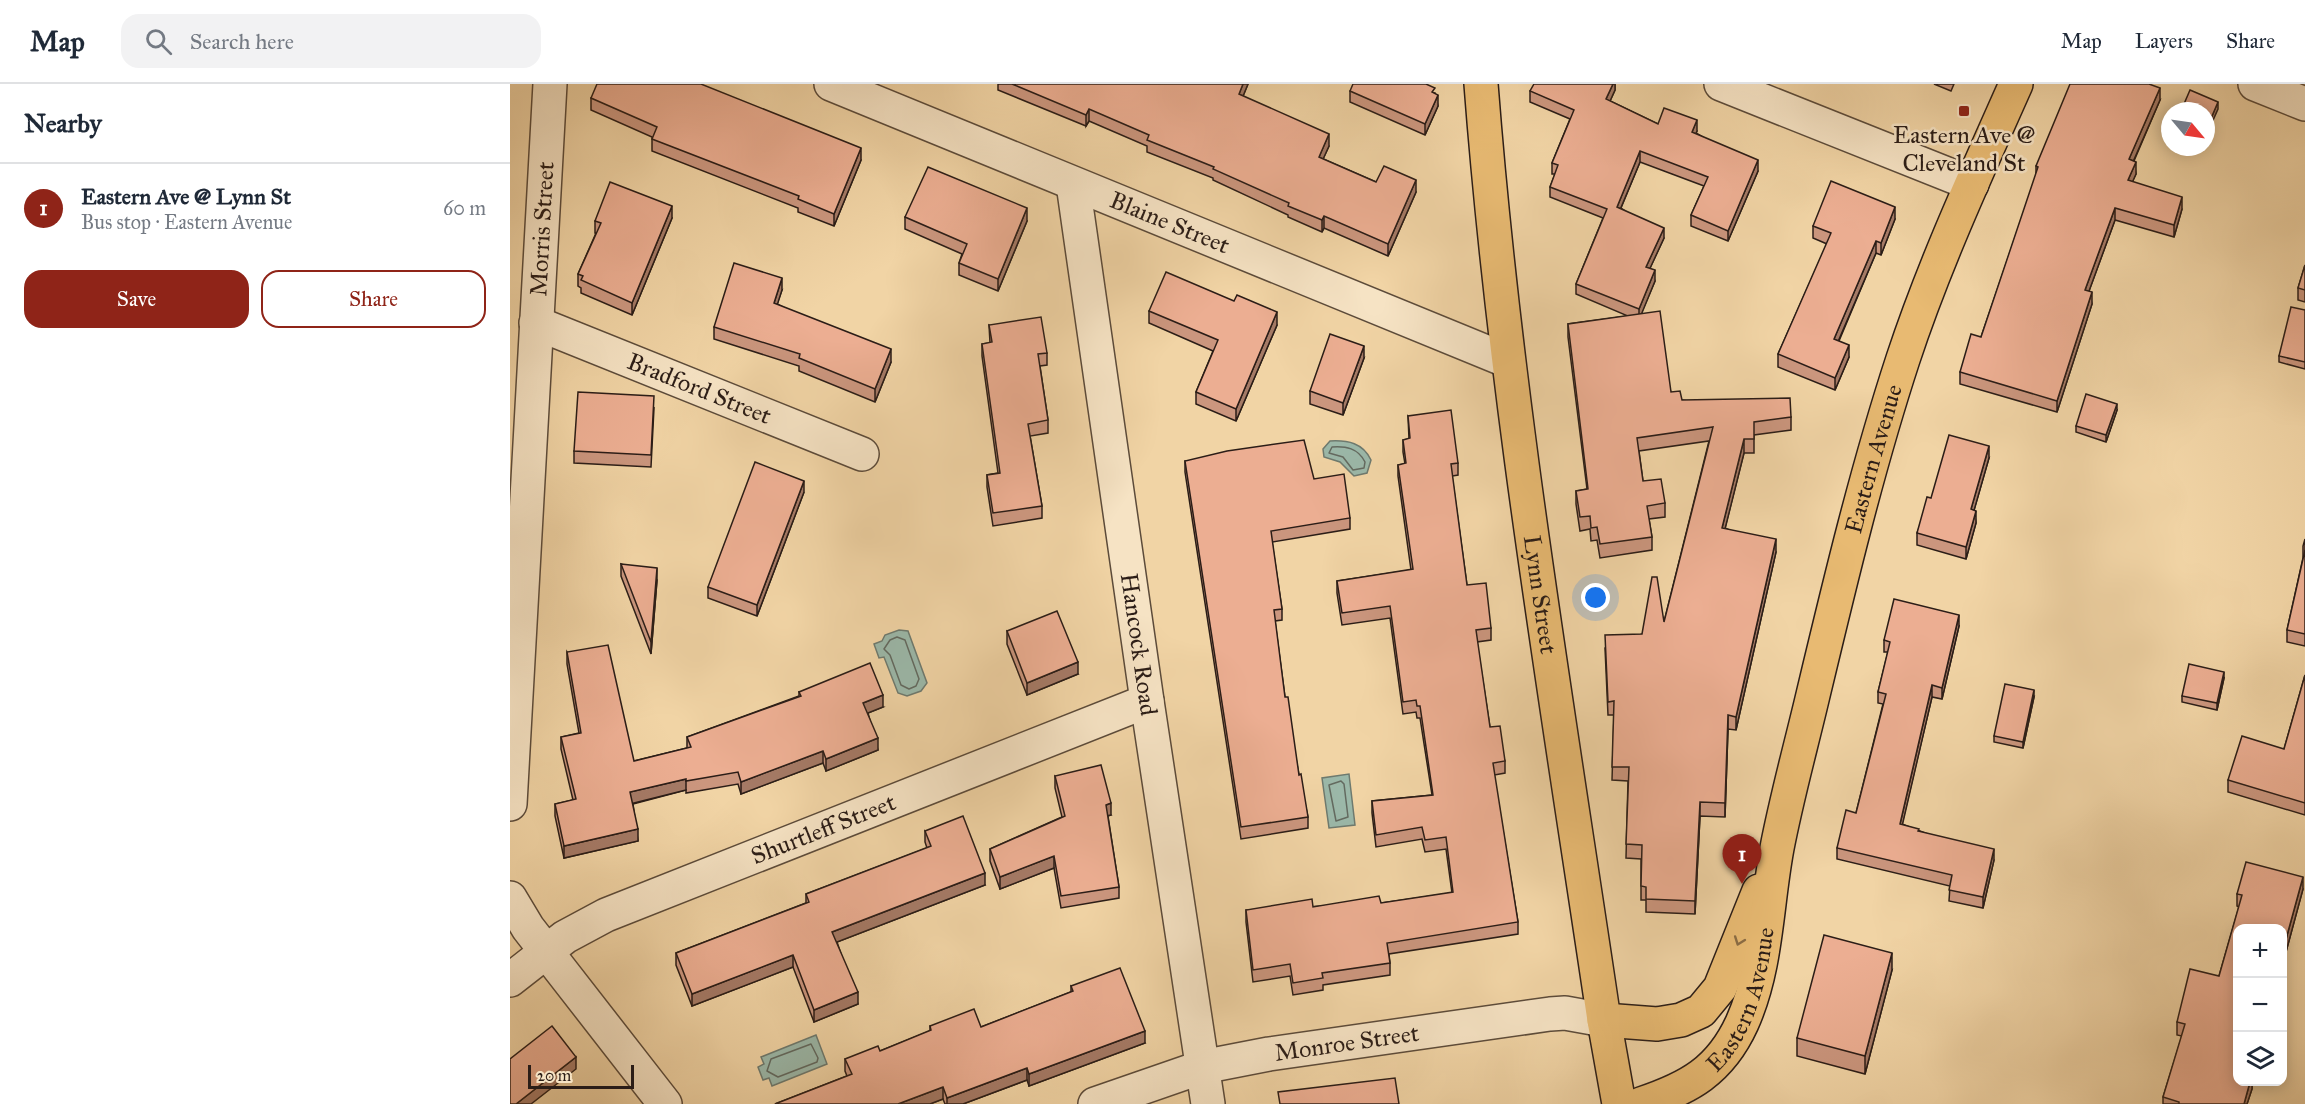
<!DOCTYPE html>
<meta charset="utf-8">
<style>
body{margin:0;font-family:"IM FELL Great Primer",serif;background:#f2f2f3;color:#1f2937}
.controls{position:absolute;right:18px;bottom:18px;display:grid;overflow:hidden;border-radius:12px;box-shadow:0 3px 15px #0003}
.controls button{width:54px;height:54px;display:grid;place-items:center;padding:0;border:0;border-bottom:2px solid #e0e1e3;background:#fff;color:#1f2937;font:30px sans-serif}
.compass{position:absolute;left:1651px;top:18px;width:54px;height:54px;border-radius:50%;background:#fff;box-shadow:0 3px 15px #0003;rotate:119deg}
.scale{position:absolute;left:18px;bottom:15px;width:106px;box-sizing:border-box;padding-left:6px;border:3px solid #2b1d17;border-top:0;font-size:16px;line-height:21px;white-space:nowrap;color:#2b1d17;-webkit-text-stroke:4px #f6e3c4;paint-order:stroke}
.you{position:absolute;left:1086px;top:514px;width:21px;height:21px;margin:-15px;border:4px solid #fff;border-radius:50%;background:#1a73e8;box-shadow:0 0 0 9px #1a73e833}
.badge{display:grid;place-items:center;width:39px;height:39px;border-radius:50%;background:#8f2418;color:#fff;font-size:20px;font-weight:700}
.pin{position:absolute;translate:-50% -50px;filter:drop-shadow(0 2px 3px #0008)}
.pin::after{content:'';position:absolute;top:32px;width:21px;height:18px;background:inherit;clip-path:polygon(0 0,100% 0,50% 100%)}
.list{margin:0;padding:0;list-style:none}
h2{display:flex;justify-content:space-between;align-items:center;height:78px;margin:0;padding:0 24px;font-size:26px}
h2 small{font-size:20px;font-weight:400;color:#747a83}
.list li{display:grid;grid-template-columns:39px 1fr auto;gap:18px;align-items:center;box-sizing:border-box;height:90px;padding:0 24px;border-top:2px solid #e0e1e3}
.list b{display:block;font-size:22px;white-space:nowrap}
.list p{margin:0;font-size:20px;white-space:nowrap;color:#747a83}
.list em{font-size:20px;font-style:normal;color:#747a83}
.actions{display:flex;gap:12px;padding:18px 24px}
.actions a{flex:1;padding:14px 0;border:2px solid #8f2418;border-radius:18px;text-align:center;font-size:21px;color:#8f2418}
.actions .main{background:#8f2418;color:#fff}
.icon{flex:none;width:33px;height:33px;fill:none;stroke:currentColor;stroke-width:2;stroke-linecap:round;stroke-linejoin:round}
.map{position:relative;flex:none;width:1795px;height:1020px;overflow:hidden}
header{display:flex;align-items:center;gap:36px;box-sizing:border-box;height:84px;padding:0 30px;background:#fff;border-bottom:2px solid #e0e1e3}
header strong{font-size:28px}
nav{display:flex;gap:33px;margin-inline-start:auto;font-size:21px}
.search{width:420px;height:54px;background:#f2f2f3;display:flex;align-items:center;gap:15px;box-sizing:border-box;padding:0 21px;border-radius:18px;color:#747a83;font-size:22px}
main{display:flex}
aside{flex:1;background:#fff}
.map>svg:first-child{display:block}
.water{fill:#9bb8a9;stroke:#6e7a6f;stroke-width:1.5}
.lines{fill:none;stroke-linecap:round;stroke-linejoin:round}
.shore{stroke:#636a60;stroke-width:1.5}
.minor-casing{stroke:#5c4b3a;stroke-width:36}
.major-casing{stroke:#2b1d17;stroke-width:36}
.minor{stroke:#f6e3c4;stroke-width:33}
.major{stroke:#e8ba72;stroke-width:33}
.wall{fill:#cb967e;stroke:#2b1d17;stroke-width:1.5}
.shaded-wall{fill:#a57a66;stroke:#2b1d17;stroke-width:1.5}
.building{fill:#ecae92;stroke:#2b1d17;stroke-width:1.5}
.oneway{stroke:#8a6c44}
.poi-dot{fill:#8f2418;stroke:#f6e3c4;stroke-width:2}
.labels{text-anchor:middle;dominant-baseline:central;stroke-width:5;stroke-linejoin:round;paint-order:stroke}
.poi-label{font-size:24px;fill:#2b1d17;stroke:#f6e3c4}
.street-label{font-size:24px;fill:#2b1d17;stroke:#f6e3c4}
</style>
<header>
<strong>Map</strong>
<div class="search"><svg class="icon" aria-label="search" viewBox="0 0 24 24"><circle cx="10" cy="10" r="6"/><path d="M15 15l6 6"/></svg>Search here</div>
<nav><a>Map</a><a>Layers</a><a>Share</a></nav>
</header>
<main>
<aside>
<h2>Nearby<small></small></h2>
<ul class="list">
<li><span class="badge">1</span><div><b>Eastern Ave @ Lynn St</b><p>Bus stop · Eastern Avenue</p></div><em>60 m</em></li>
</ul>
<div class="actions"><a class="main">Save</a><a>Share</a></div>
</aside>
<div class="map">
<svg width="1795" height="1020" viewBox="0 0 1795 1020">
<rect width="100%" height="100%" fill="#f1d4a5"/>
<filter id="stains"><feTurbulence type="fractalNoise" baseFrequency=".00333" numOctaves="4"/><feColorMatrix values="0 0 0 0 .2 0 0 0 0 .09 0 0 0 0 .02 0 0 0 .5 -.17"/></filter>
<radialGradient id="worn" r=".72"><stop offset=".6" stop-color="#630" stop-opacity="0"/><stop offset="1" stop-color="#630" stop-opacity=".3"/></radialGradient>
<g class="water">
<path d="M820 357C838 356 853 359 861 376L857 389 844 392 830 378 814 373 813 365Z"/>
<polygon points="389,546 398,547 417,599 411,607 397,612 388,609 374,573 369,574 364,560 372,557 375,551"/>
<polygon points="839,690 845,741 819,744 812,694"/>
<polygon points="306,951 317,980 262,1002 259,994 253,996 248,983 254,980 251,973"/>
</g>
<g class="lines">
<g class="shore">
<path d="M822 363C836 362 848 364 855 378L854 384 843 386 833 373 819 369Z"/>
<polygon points="387,553 395,556 409,595 406,602 399,605 391,601 380,571 374,565 380,556"/>
<polygon points="831,697 834,700 838,733 826,737 819,701"/>
<polygon points="301,960 308,974 307,978 268,993 257,987 261,975"/>
</g>
<defs>
<g id="minor">
<path id="s1" d="M321 0 998 277"/>
<polyline points="1211,0 1462,100"/>
<polyline points="1745,0 1795,20"/>
<path id="s2" d="M563 100 637 617 698 1020"/>
<path id="s3" d="M26 239 352 370"/>
<path id="s4" d="M0 720 40 0"/>
<polyline points="0,814 18,844 155,1020"/>
<path id="s5" d="M0 896 55 853 96 831 637 617"/>
<path id="s6" d="M585 1020 692 983 759 970 1040 930 1055 929 1094 936"/>
</g>
<g id="major">
<path id="s7" d="M971 0C995 314 1048 625 1094 936L1109 1020"/>
<polyline points="1094,936 1147,940 1171,936 1191,927 1210,904 1249,807"/>
<path id="s8" d="M1131 1020C1179 1004 1210 987 1232 939 1257 883 1256 823 1267 764 1277 712 1291 662 1303 611 1330 498 1357 385 1393 275 1424 181 1466 90 1506 0"/>
</g>
</defs>
<use href="#minor" class="minor-casing"/>
<use href="#major" class="major-casing"/>
<use href="#minor" class="minor"/>
<use href="#major" class="major"/>
</g>
<g class="wall">
<polygon points="488,0 738,0 733,12 819,62 813,75 866,98 906,108 878,172 814,144 812,148 778,133 778,131 703,96 703,94 637,68 637,62 579,37 576,42 488,6"/>
<polygon points="1105,0 1105,6 1100,17 1148,40 1187,47 1186,49 1248,87 1218,157 1181,142 1181,131 1194,102 1130,78 1111,124 1154,154 1140,184 1145,197 1131,230 1161,308 1172,316 1281,333 1281,346 1244,351 1244,369 1234,369 1215,444 1266,468 1226,646 1218,645 1215,733 1190,732 1185,830 1136,828 1136,816 1131,816 1131,775 1116,774 1118,697 1102,696 1104,631 1098,631 1095,564 1132,550 1154,538 1199,357 1129,367 1133,397 1155,419 1155,433 1139,435 1142,453 1142,466 1090,474 1087,456 1081,457 1080,445 1070,447 1066,420 1066,407 1077,405 1058,253 1058,240 1118,232 1066,210 1066,200 1093,134 1040,113 1040,103 1045,90 1042,90 1042,79 1060,35 1020,18 1020,7"/>
<polygon points="1424,0 1444,0 1441,7"/>
<polygon points="840,7 925,9 928,22 915,51 840,18"/>
<polygon points="81,14 351,76 324,142 288,128 288,124 142,67 142,53 81,26"/>
<polygon points="1650,16 1624,77 1626,90 1622,98 1672,125 1664,153 1605,136 1579,207 1582,220 1547,328 1450,300 1450,288 1471,253 1526,92 1526,82"/>
<polygon points="395,133 517,137 488,207 449,191 449,179 452,170 395,145"/>
<polygon points="162,134 122,231 71,209 71,204 68,202 68,190 86,149 85,149 85,137"/>
<polygon points="1385,135 1371,171 1366,169 1329,257 1339,273 1325,306 1268,283 1268,270 1317,160 1303,154 1303,142"/>
<polygon points="1795,181 1795,218 1788,216 1788,204"/>
<polygon points="272,206 267,220 381,278 365,318 289,287 289,282 204,255 204,243"/>
<polygon points="724,217 767,241 726,337 686,320 686,308 703,267 639,239 639,227"/>
<polygon points="1795,226 1795,285 1769,278 1769,272"/>
<polygon points="479,241 537,269 537,281 530,282 538,336 538,349 520,352 532,422 532,434 483,442 477,403 477,391 488,389 472,272 472,260 480,259"/>
<polygon points="854,274 833,331 800,320 800,307"/>
<polygon points="144,324 141,383 64,379 64,367"/>
<polygon points="1607,326 1596,358 1566,348 1566,342"/>
<polygon points="898,332 948,379 948,391 942,392 957,501 981,544 981,556 967,558 980,643 995,677 995,689 984,691 1008,838 1008,850 879,870 880,879 880,891 813,901 813,906 783,911 780,892 743,898 736,838 736,826 871,819 942,809 936,765 915,768 912,755 866,763 862,729 862,717 922,711 910,634 907,634 906,628 893,630 880,534 832,541 827,509 827,497 901,486 888,392 888,381 895,380 893,368 893,356 899,355"/>
<polygon points="1479,374 1464,426 1466,439 1456,475 1407,461 1407,449 1421,414"/>
<polygon points="675,377 804,395 840,434 840,445 762,458 772,525 772,536 765,537 775,613 789,691 798,733 798,744 731,755 675,388"/>
<polygon points="294,408 247,532 198,514 198,503"/>
<polygon points="1795,455 1795,562 1777,558 1777,546 1793,474 1793,462"/>
<polygon points="111,480 147,496 141,570 111,492"/>
<polygon points="1449,542 1432,615 1422,613 1392,740 1484,776 1473,824 1439,817 1440,802 1327,775 1327,764 1346,729 1373,620 1368,619 1368,608 1378,568 1374,568 1374,556"/>
<polygon points="497,547 568,590 517,611 497,560"/>
<polygon points="57,568 124,677 177,664 177,653 289,612 289,608 373,623 358,629 368,666 316,687 313,679 231,710 228,700 176,709 176,706 123,720 128,757 54,774 45,732 45,720 63,716 51,665 51,653 69,649 57,580"/>
<polygon points="1795,591 1795,731 1718,708 1718,696 1774,665"/>
<polygon points="1714,594 1707,626 1672,618 1672,612"/>
<polygon points="1524,613 1513,664 1484,658 1484,652"/>
<polygon points="545,692 601,731 598,732 609,803 609,814 551,824 544,784 490,805 480,777 480,765 552,733 545,704"/>
<polygon points="415,747 475,801 327,858 348,920 304,938 283,883 182,922 166,881 166,869 296,819 296,810 417,764 415,758"/>
<polygon points="1793,805 1773,879 1773,844 1728,844 1742,998 1742,1005 1737,1020 1653,1020 1653,1013 1672,952 1667,951 1667,938 1709,892 1729,823 1727,822 1727,810"/>
<polygon points="1382,886 1355,990 1287,972 1287,954"/>
<polygon points="561,902 635,959 519,1002 517,996 453,1020 435,1020 433,1015 420,1020 265,1020 337,992 335,987 335,975 370,967 420,947 420,942 471,943 561,908"/>
</g>
<g class="shaded-wall">
<polygon points="733,0 738,0 729,22 729,10"/>
<polygon points="1103,0 1105,0 1105,6 1096,26 1096,15"/>
<polygon points="1650,4 1650,16 1619,87 1619,75"/>
<polygon points="928,11 928,22 915,51 915,40"/>
<polygon points="1708,18 1708,25 1696,52 1696,46"/>
<polygon points="579,25 579,37 576,42 576,31"/>
<polygon points="1187,36 1187,47 1182,58 1182,48"/>
<polygon points="819,50 819,62 809,84 809,73"/>
<polygon points="351,64 351,76 324,142 324,130"/>
<polygon points="1130,67 1130,78 1107,133 1107,123"/>
<polygon points="1248,76 1248,87 1218,157 1218,147"/>
<polygon points="1626,78 1626,90 1618,108 1618,96"/>
<polygon points="906,96 906,108 878,172 878,160"/>
<polygon points="1672,113 1672,125 1664,153 1664,141"/>
<polygon points="162,122 162,134 122,231 122,219"/>
<polygon points="1385,123 1385,135 1371,171 1371,159"/>
<polygon points="517,124 517,137 488,207 488,195"/>
<polygon points="1605,124 1605,136 1575,218 1575,206"/>
<polygon points="814,132 814,144 812,148 812,136"/>
<polygon points="1154,144 1154,154 1136,193 1136,183"/>
<polygon points="1366,157 1366,169 1324,267 1324,255"/>
<polygon points="1145,186 1145,197 1129,236 1129,225"/>
<polygon points="272,194 272,206 264,231 264,219"/>
<polygon points="1582,208 1582,220 1547,328 1547,317"/>
<polygon points="767,228 767,241 726,337 726,325"/>
<polygon points="1339,261 1339,273 1325,306 1325,294"/>
<polygon points="854,262 854,274 833,331 833,319"/>
<polygon points="381,265 381,278 365,318 365,305"/>
<polygon points="1607,320 1607,326 1596,358 1596,351"/>
<polygon points="1234,355 1234,369 1212,457 1212,444"/>
<polygon points="1479,362 1479,374 1461,437 1461,425"/>
<polygon points="294,397 294,408 247,532 247,521"/>
<polygon points="1466,427 1466,439 1456,475 1456,463"/>
<polygon points="1266,455 1266,468 1226,646 1226,633"/>
<polygon points="147,484 147,496 141,570 141,558"/>
<polygon points="1449,531 1449,542 1432,615 1432,604"/>
<polygon points="568,578 568,590 517,611 517,599"/>
<polygon points="1714,588 1714,594 1707,626 1707,619"/>
<polygon points="1422,601 1422,613 1390,751 1390,740"/>
<polygon points="1524,606 1524,613 1513,664 1513,658"/>
<polygon points="373,611 373,623 353,631 353,619"/>
<polygon points="1218,631 1218,645 1215,733 1215,719"/>
<polygon points="368,654 368,666 316,687 316,675"/>
<polygon points="313,667 313,679 231,710 231,698"/>
<polygon points="176,695 176,706 120,720 120,708"/>
<polygon points="1190,718 1190,732 1185,830 1185,817"/>
<polygon points="601,719 601,731 596,732 596,721"/>
<polygon points="128,745 128,757 54,774 54,762"/>
<polygon points="1484,765 1484,776 1473,824 1473,813"/>
<polygon points="544,772 544,784 490,805 490,793"/>
<polygon points="475,789 475,801 322,860 322,848"/>
<polygon points="1793,793 1793,805 1773,879 1773,866"/>
<polygon points="1382,869 1382,886 1355,990 1355,972"/>
<polygon points="283,871 283,883 182,922 182,910"/>
<polygon points="348,908 348,920 304,938 304,926"/>
<polygon points="635,947 635,959 519,1002 519,990"/>
<polygon points="66,973 66,985 21,1020 6,1020"/>
<polygon points="517,984 517,996 453,1020 437,1020 437,1014"/>
<polygon points="1740,998 1742,998 1742,1005 1737,1020 1734,1020"/>
<polygon points="433,1003 433,1015 420,1020 388,1020"/>
</g>
<g class="building">
<polygon points="87,0 191,0 351,64 324,130 288,115 289,112 142,55 147,43 81,14"/>
<polygon points="502,0 733,0 729,10 819,50 809,73 866,98 874,82 906,96 878,160 814,132 812,136 778,122 779,119 703,85 704,83 637,56 639,51 579,25 576,31"/>
<polygon points="843,0 916,0 925,4 922,8 928,11 915,40 840,7"/>
<polygon points="1024,0 1103,0 1096,15 1148,40 1154,24 1187,36 1182,48 1248,76 1218,147 1181,131 1198,93 1130,67 1107,123 1154,144 1136,183 1145,186 1129,225 1066,200 1097,125 1040,103 1048,81 1042,79 1064,26 1020,7"/>
<polygon points="1560,0 1639,0 1650,4 1619,75 1626,78 1618,96 1672,113 1664,141 1605,124 1575,206 1582,208 1547,317 1450,288 1461,250 1471,253 1528,83 1526,82"/>
<polygon points="1680,6 1708,18 1696,46 1696,27 1671,27"/>
<polygon points="418,83 517,124 488,195 449,179 457,160 395,133"/>
<polygon points="1321,97 1385,123 1371,159 1366,157 1324,255 1339,261 1325,294 1268,270 1321,149 1303,142"/>
<polygon points="100,98 162,122 122,219 71,196 73,192 68,190 91,139 85,137"/>
<polygon points="224,179 272,194 264,219 381,265 365,305 289,274 290,270 204,243"/>
<polygon points="1795,181 1795,206 1788,204"/>
<polygon points="656,188 724,217 727,211 767,228 726,325 686,308 708,256 639,227"/>
<polygon points="1781,223 1795,226 1795,278 1769,272"/>
<polygon points="1150,227 1161,308 1170,307 1172,316 1280,314 1281,333 1244,338 1244,355 1234,355 1212,444 1266,455 1226,633 1218,631 1215,719 1190,718 1185,817 1136,815 1136,803 1131,802 1132,761 1116,760 1119,683 1102,683 1104,617 1098,618 1095,551 1132,550 1142,493 1147,493 1154,538 1203,343 1127,354 1133,397 1151,395 1155,419 1137,422 1142,453 1090,460 1087,443 1081,444 1080,432 1070,433 1066,407 1078,405 1058,240"/>
<polygon points="531,233 537,269 528,270 538,336 518,340 532,422 483,429 477,391 490,389 472,260 482,258 479,241"/>
<polygon points="820,250 854,262 833,319 800,307"/>
<polygon points="68,308 144,312 141,371 64,367"/>
<polygon points="1576,310 1607,320 1596,351 1566,342"/>
<polygon points="941,326 948,379 941,380 957,501 976,499 981,544 966,546 980,643 990,642 995,677 983,679 1008,838 877,859 880,879 812,889 813,894 783,899 780,880 743,886 736,826 802,815 803,823 869,812 871,819 943,808 936,753 915,756 912,743 866,751 862,717 923,711 910,622 907,622 906,616 893,618 880,522 832,529 827,497 903,485 888,381 896,379 893,356 900,354 898,332"/>
<polygon points="1439,351 1479,362 1461,425 1466,427 1456,463 1407,449 1417,413 1421,414"/>
<polygon points="794,356 804,395 834,390 840,434 761,447 772,525 764,526 775,613 778,613 789,691 791,690 798,733 731,743 675,377 717,367"/>
<polygon points="245,378 294,397 247,521 198,503"/>
<polygon points="1795,466 1795,550 1777,546"/>
<polygon points="111,480 147,484 141,558"/>
<polygon points="1384,515 1449,531 1432,604 1422,601 1390,740 1409,745 1408,747 1484,765 1473,813 1439,806 1442,791 1327,764 1336,726 1346,729 1376,610 1368,608 1380,558 1374,556"/>
<polygon points="547,527 568,578 517,599 497,547"/>
<polygon points="98,561 124,677 181,663 177,653 291,612 289,608 360,579 373,611 353,619 368,654 316,675 313,667 231,698 228,688 176,697 176,695 120,708 128,745 54,762 45,720 66,715 51,653 71,649 57,568"/>
<polygon points="1679,580 1714,588 1707,619 1672,612"/>
<polygon points="1795,591 1795,719 1718,696 1732,652 1774,665"/>
<polygon points="1495,600 1524,606 1513,658 1484,652"/>
<polygon points="591,681 601,719 596,721 609,803 551,812 544,772 490,793 480,765 555,732 545,692"/>
<polygon points="453,732 475,789 322,848 348,908 304,926 283,871 182,910 166,869 299,818 296,810 421,762 415,747"/>
<polygon points="1736,778 1793,793 1773,866 1773,844 1728,844 1728,998 1740,998 1734,1020 1669,1020 1669,1018 1653,1013 1675,940 1667,938 1680,885 1709,892 1732,811 1727,810"/>
<polygon points="1314,851 1382,869 1355,972 1287,954"/>
<polygon points="610,884 635,947 519,990 517,984 437,1014 433,1003 388,1020 265,1020 342,990 335,975 368,962 370,967 421,946 420,942 464,925 471,943 563,907 561,902"/>
<polygon points="42,942 66,973 6,1020 0,1020 0,975"/>
<polygon points="885,994 889,1020 770,1020 768,1008"/>
</g>
<defs><path id="oneway-chevron" d="M-2-3.5L2.5 0L-2 3.5" fill="none" stroke-width="1.6" stroke-linecap="round" stroke-linejoin="round" transform="scale(1.5)"/></defs>
<use class="oneway" href="#oneway-chevron" transform="translate(1229 857) rotate(110)"/>
<rect class="poi-dot" x="1448" y="21" width="12" height="12" rx="3"/>
<g class="labels">
<g class="poi-label">
<text x="1454" y="51">Eastern Ave @<tspan x="1454" dy="28">Cleveland St</tspan></text>
</g>
<g class="street-label">
<text stroke="none"><textPath href="#s1" startOffset="366">Blaine Street</textPath></text>
<text stroke="none"><textPath href="#s4" startOffset="576">Morris Street</textPath></text>
<text stroke="none"><textPath href="#s3" startOffset="176">Bradford Street</textPath></text>
<text stroke="none"><textPath href="#s8" startOffset="714">Eastern Avenue</textPath></text>
<text stroke="none"><textPath href="#s7" startOffset="514">Lynn Street</textPath></text>
<text stroke="none"><textPath href="#s2" startOffset="465">Hancock Road</textPath></text>
<text stroke="none"><textPath href="#s5" startOffset="350">Shurtleff Street</textPath></text>
<text stroke="none"><textPath href="#s8" startOffset="156">Eastern Avenue</textPath></text>
<text stroke="none"><textPath href="#s6" startOffset="260">Monroe Street</textPath></text>
</g>
</g>
<rect width="100%" height="100%" filter="url(#stains)"/>
<rect width="100%" height="100%" fill="url(#worn)"/>
</svg>
<div class="controls">
<button>+</button>
<button>−</button>
<button><svg class="icon" aria-label="layers" viewBox="0 0 24 24"><path d="M12 4l9 5-9 5-9-5zM3 14l9 5 9-5"/></svg></button>
</div>
<svg class="compass" viewBox="-18 -18 36 36"><path d="M0-13l5 13h-10z" fill="#e53935"/><path d="M0 13l5-13h-10z" fill="#747a83"/></svg>
<div class="scale">20 m</div>
<div class="you"></div>
<div class="pin badge" style="left:1232px;top:800px">1</div>
</div>
</main>
